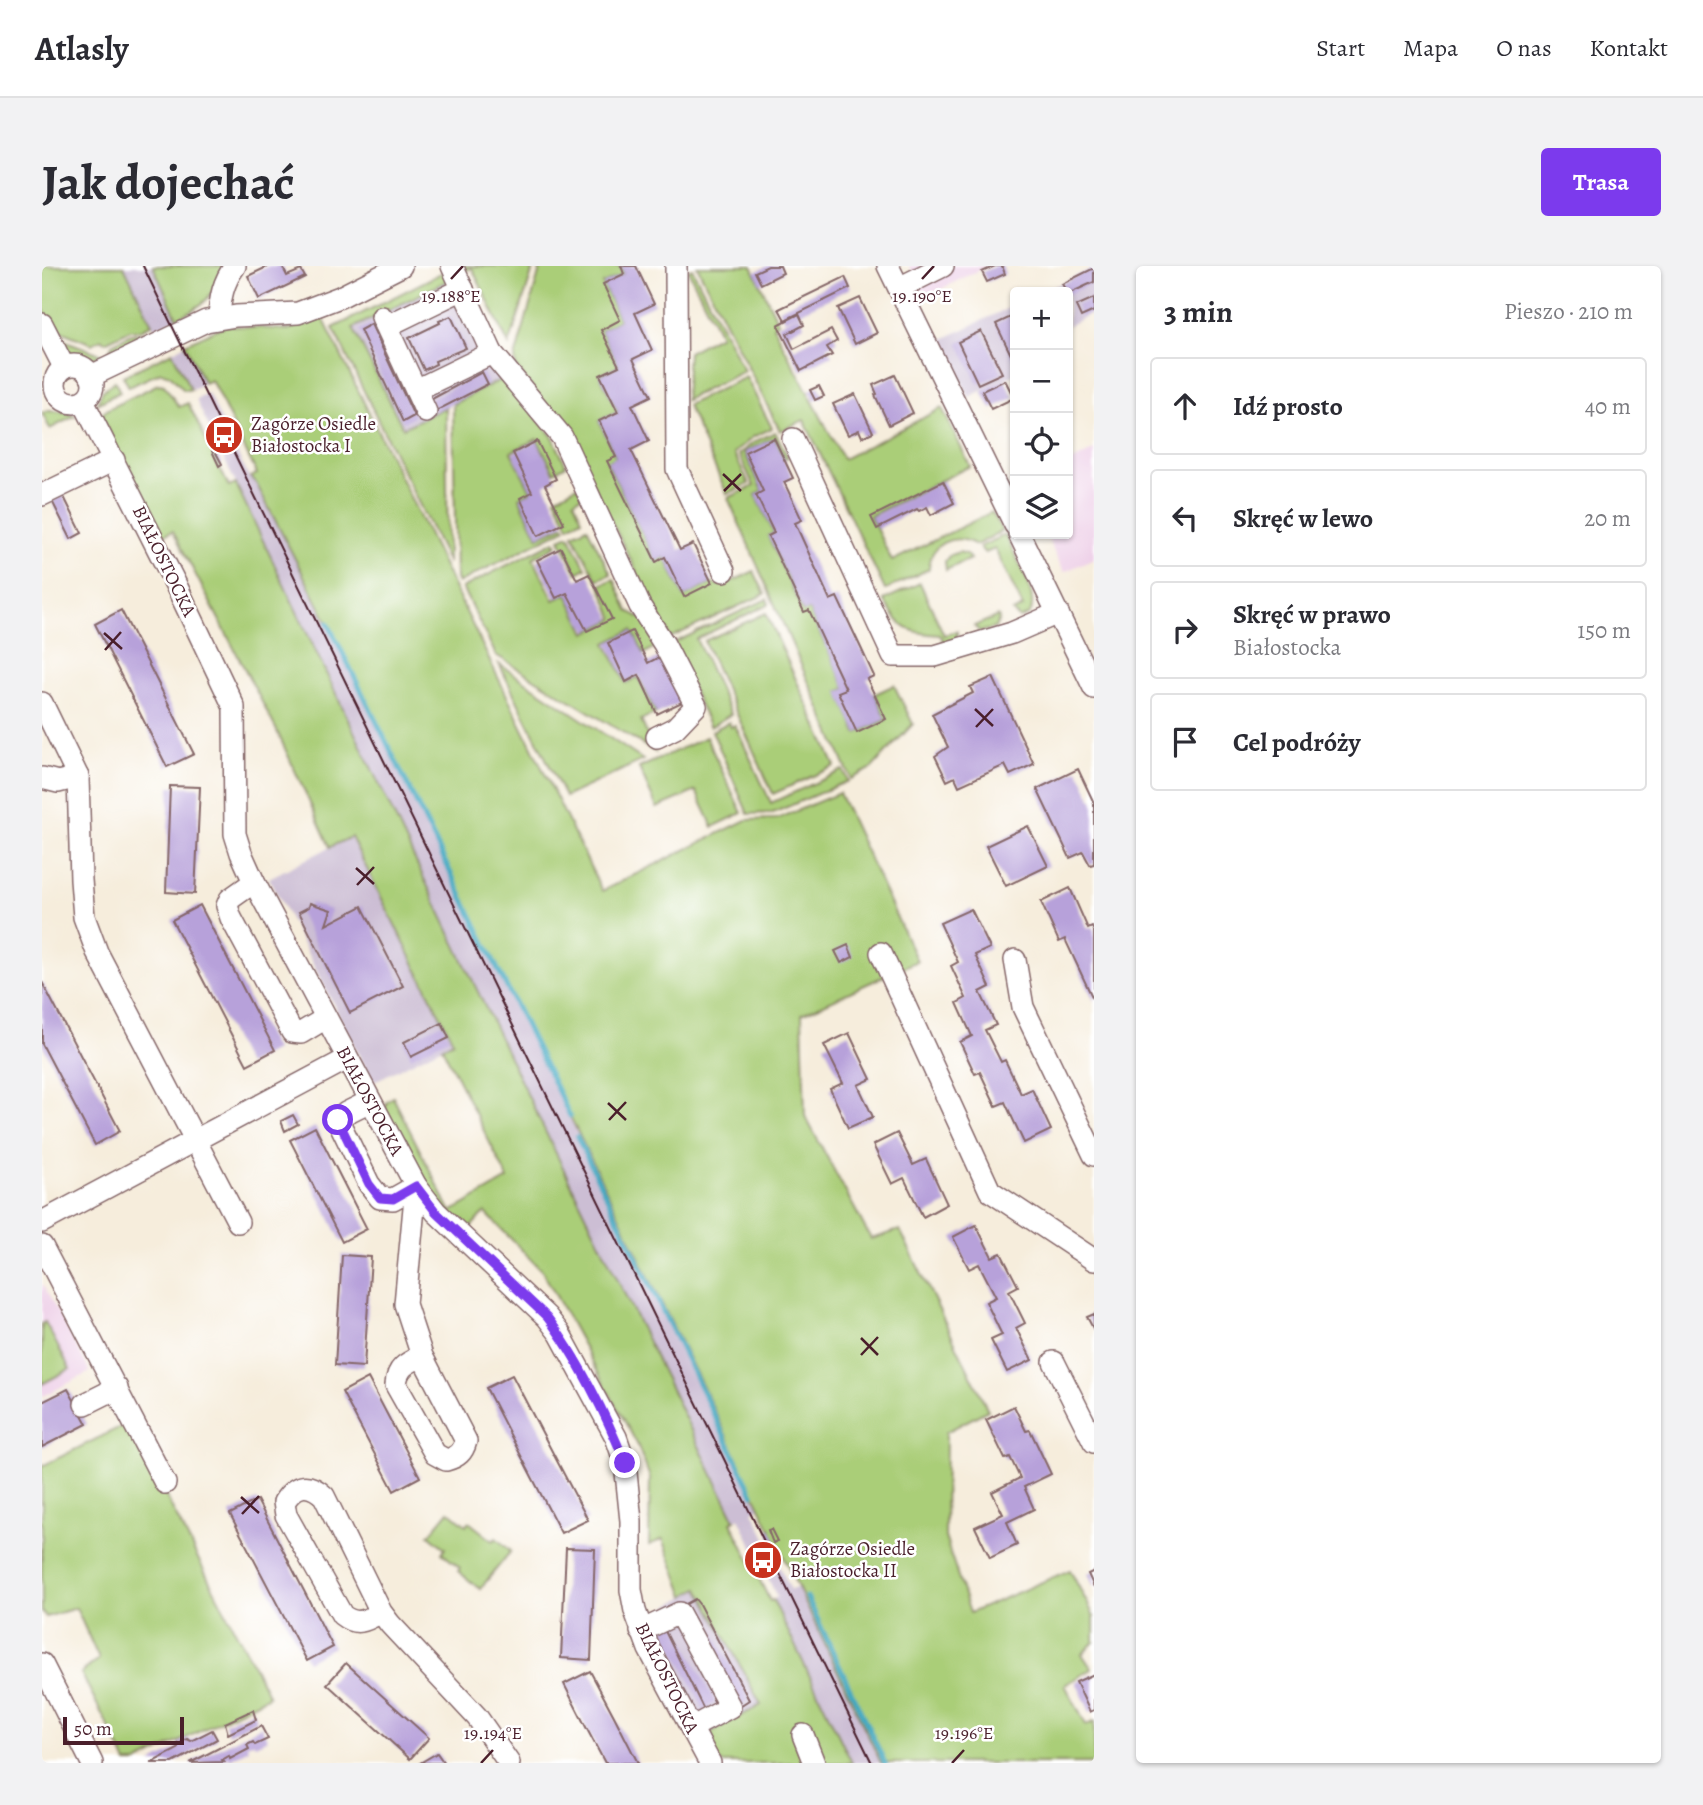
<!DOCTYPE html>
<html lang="pl">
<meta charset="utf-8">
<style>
body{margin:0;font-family:Alegreya,serif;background:#f2f2f3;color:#2b2b33}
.controls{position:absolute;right:21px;top:21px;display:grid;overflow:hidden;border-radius:7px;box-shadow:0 2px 5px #0004}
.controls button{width:63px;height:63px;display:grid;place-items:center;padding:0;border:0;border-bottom:2px solid #e1e1e2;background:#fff;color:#2b2b33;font:35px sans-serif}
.scale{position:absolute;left:21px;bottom:18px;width:121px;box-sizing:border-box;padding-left:7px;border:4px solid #4a1f2b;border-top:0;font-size:19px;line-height:24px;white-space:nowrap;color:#4a1f2b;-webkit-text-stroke:5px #fff;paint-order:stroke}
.stop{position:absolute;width:21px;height:21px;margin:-16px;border:5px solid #7c3aed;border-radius:50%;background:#fff}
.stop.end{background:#7c3aed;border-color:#fff;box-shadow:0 2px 7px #0008}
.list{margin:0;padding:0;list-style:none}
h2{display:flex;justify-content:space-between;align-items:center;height:91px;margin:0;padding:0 28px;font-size:30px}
h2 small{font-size:23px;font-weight:400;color:#7c7c81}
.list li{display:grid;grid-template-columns:46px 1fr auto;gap:21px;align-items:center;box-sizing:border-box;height:98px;margin:0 14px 14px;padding:0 14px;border:2px solid #e1e1e2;border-radius:7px}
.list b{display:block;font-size:26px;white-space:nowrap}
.list p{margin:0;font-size:23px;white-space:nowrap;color:#7c7c81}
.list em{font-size:23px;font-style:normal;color:#7c7c81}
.icon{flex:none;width:38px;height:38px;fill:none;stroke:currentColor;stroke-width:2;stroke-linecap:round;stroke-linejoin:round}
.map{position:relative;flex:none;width:1052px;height:1497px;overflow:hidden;border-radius:7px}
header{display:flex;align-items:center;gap:42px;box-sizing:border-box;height:98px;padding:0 35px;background:#fff;border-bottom:2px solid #e1e1e2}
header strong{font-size:33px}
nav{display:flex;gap:38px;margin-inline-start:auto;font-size:24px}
.intro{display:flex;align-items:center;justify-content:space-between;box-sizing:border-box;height:168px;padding:0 42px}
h1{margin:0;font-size:49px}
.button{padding:18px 32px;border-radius:7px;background:#7c3aed;color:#fff;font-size:24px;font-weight:700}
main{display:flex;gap:42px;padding:0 42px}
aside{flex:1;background:#fff;border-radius:7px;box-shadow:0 2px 5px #0004}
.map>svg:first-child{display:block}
.built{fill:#eed0e8}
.industrial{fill:#ccbed4}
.green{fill:#aace78;stroke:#7a7652;stroke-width:2}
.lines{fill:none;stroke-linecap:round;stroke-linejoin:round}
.stream{stroke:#41a7c1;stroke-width:5}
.building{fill:#b7a1da}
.minor-casing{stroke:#866769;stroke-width:24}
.minor{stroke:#fff;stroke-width:21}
.tram{stroke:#4a1f2b;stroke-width:2}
.route{stroke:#7c3aed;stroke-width:9}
.ticks{fill:none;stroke:#4a1f2b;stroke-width:2.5}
.labels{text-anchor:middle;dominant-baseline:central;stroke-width:5;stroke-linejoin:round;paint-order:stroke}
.poi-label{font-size:19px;fill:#4a1f2b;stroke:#fff;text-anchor:start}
.street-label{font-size:19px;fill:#4a1f2b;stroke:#fff}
.ticks-label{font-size:18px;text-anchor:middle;fill:#4a1f2b;stroke:#fff;stroke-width:5;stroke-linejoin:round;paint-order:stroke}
</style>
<header>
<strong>Atlasly</strong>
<nav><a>Start</a><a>Mapa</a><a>O nas</a><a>Kontakt</a></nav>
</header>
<div class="intro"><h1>Jak dojechać</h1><a class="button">Trasa</a></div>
<main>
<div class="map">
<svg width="1052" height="1497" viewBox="0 0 1052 1497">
<rect width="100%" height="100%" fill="#fff"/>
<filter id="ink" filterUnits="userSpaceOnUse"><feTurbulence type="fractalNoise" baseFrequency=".0143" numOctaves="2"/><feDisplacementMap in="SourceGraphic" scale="14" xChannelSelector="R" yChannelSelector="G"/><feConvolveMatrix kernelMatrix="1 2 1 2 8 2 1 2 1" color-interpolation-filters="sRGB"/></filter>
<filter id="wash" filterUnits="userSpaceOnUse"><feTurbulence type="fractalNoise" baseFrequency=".00686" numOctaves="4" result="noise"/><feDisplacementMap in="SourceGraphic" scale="28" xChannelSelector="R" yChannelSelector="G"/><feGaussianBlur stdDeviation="1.57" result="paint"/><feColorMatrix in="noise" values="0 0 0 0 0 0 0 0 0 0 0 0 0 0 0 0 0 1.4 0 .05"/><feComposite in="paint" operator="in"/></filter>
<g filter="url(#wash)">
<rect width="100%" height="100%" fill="#f6eddc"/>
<g class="built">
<polygon points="867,0 945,0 883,31"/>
<polygon points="1052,184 1052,292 1022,306 1003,268 1026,268 1026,198"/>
<polygon points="0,1017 48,1106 0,1131"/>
</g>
<g class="industrial">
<polygon points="82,0 111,0 135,52 113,63"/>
<polygon points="1052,2 1052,46 1026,60 1026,26 1000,26"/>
<polygon points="411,12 462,112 362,163 311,62"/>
<polygon points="973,39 973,108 927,131 899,74"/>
<polygon points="143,78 162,117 149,124 130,86"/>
<polygon points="166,127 207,211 214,217 284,353 676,1152 719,1241 711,1245 749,1324 757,1321 839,1497 810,1497 731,1334 735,1331 697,1252 693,1254 468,793 154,134"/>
<polygon points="308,571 412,775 331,816 227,612"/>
<polygon points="657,1322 719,1440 662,1470 600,1355"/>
</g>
<g class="green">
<polygon points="0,0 82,0 110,58 99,64 88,64 63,76 60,73 50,78 18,65 16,60 11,62 0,41"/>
<path d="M111 0H181C169 33 166 37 135 52Z"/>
<polygon points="417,0 492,0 467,79 430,2 420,6"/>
<polygon points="499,0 578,0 582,8 561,18 578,54 559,64 577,100 558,109 576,146 557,155 574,191 565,196 614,295 623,291 642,331 670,317 680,320 712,305 723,328 628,372 526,169 474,101 473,92"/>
<path d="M655 0H710L736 56 731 60 801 193 900 142 928 200 828 250 850 295 950 246 960 265 934 279C912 266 887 277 887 303L843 324 762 154 738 165Z"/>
<polygon points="650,2 702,105 643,134 646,86 678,69 646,4"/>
<polygon points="407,3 411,12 311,62 361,162 404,141 406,297 291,62"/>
<polygon points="280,50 560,625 704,554 735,553 797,527 875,695 760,748 763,850 829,973 858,964 946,1144 904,1166 903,1271 928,1347 1028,1304 1052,1350 1052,1376 1040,1388 1050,1403 1023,1419 1044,1459 1052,1456 1052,1497 839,1497 676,1152 284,353 214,217 208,211 215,208 174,124 169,114 162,117 143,78 184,59 246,64"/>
<polygon points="108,66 67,86 70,78 89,68 101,68"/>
<path d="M19 73 56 87 59 90C42 95 25 90 19 73Z"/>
<polygon points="130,86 149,124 142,124 128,109 119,106 87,121 81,110"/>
<polygon points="704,111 730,162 711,171 692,187 707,218 685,228 645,139"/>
<polygon points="462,112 511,171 524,199 512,206 495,173 469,186 489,225 477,232 496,271 522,259 524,262 416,317 414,313 411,138"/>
<polygon points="73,115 78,126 55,138 60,125"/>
<polygon points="116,118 122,119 137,141 146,137 187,221 194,218 468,793 693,1254 689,1256 728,1335 731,1334 810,1497 676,1497 662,1470 719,1439 657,1322 643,1330 621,1273 607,1279 608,1212 595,1178 501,1006 443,946 425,965 399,944 343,848 344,837 351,831 409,946 466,913 400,781 411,775 309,571 288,581 234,463 131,265 117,271 59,150 64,144"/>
<polygon points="7,145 24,146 33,150 8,163 0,147"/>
<polygon points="733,166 746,191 742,193 732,172 702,186 721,225 714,229 732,267 726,270 761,346 767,344 804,422 797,426 815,467 844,454 833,428 852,419 871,458 829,503 809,513 686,232 712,220 697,188 712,176"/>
<polygon points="535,220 541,230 532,235 540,253 527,260 513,232"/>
<polygon points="545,261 569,308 555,314 531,268"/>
<polygon points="527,269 544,302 535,307 518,273"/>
<path d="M963 269C972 289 998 328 988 348L978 353 971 346 981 341 953 283 943 287 937 281Z"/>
<polygon points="513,275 515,279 491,292 512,334 525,328 544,367 572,353 558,319 572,313 586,345 602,353 616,379 602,388 590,364 564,377 584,417 596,411 614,447 599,454 613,486 454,389 420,322"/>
<polygon points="917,286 924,288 928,293 904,304 903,295 908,289"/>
<path d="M878 317 902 369 915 365V372L910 378 904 379 898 369C866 367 858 363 842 334Z"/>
<polygon points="725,333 727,338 654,373 689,448 668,461 629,378"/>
<polygon points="724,347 793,500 731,528 662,375"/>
<polygon points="956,350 957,353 953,362 938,366 932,360"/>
<polygon points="457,398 601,494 523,531"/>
<polygon points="687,456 689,461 693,459 729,537 801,504 806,515 731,547 706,548 670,465"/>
<polygon points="664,471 700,547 671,561 654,525 615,542 597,502"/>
<polygon points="3,1056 28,1103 0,1118 0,1058"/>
<polygon points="86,1157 227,1430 95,1497 85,1497 39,1407 57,1393 34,1342 4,1351 0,1345 0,1200"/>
<polygon points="407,1245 424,1259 427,1256 451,1275 454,1272 469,1285 438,1323 416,1305 418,1302 400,1287 403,1282 387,1269"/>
</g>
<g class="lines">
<g class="stream">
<polyline points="286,357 528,850"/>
<polyline points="535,871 711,1228"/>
<polyline points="765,1331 843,1497"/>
</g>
</g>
<g id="blocks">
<g class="building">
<polygon points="227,0 240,0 245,10 259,4 263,11 217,33 206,10"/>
<polygon points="579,0 594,0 612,38 593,47 610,84 591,93 609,130 590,139 607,175 589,184 638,284 651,278 670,317 642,331 623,291 614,296 565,195 574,191 557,155 576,146 558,109 577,100 559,64 578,54 561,18 582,8"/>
<polygon points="726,0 738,0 741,7 719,18 713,6"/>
<polygon points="953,0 960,0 963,8 945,16 940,6"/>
<polygon points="1052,2 1052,16 1026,28 1020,18"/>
<polygon points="803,11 808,22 743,54 737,43"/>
<polygon points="818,32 835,67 813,78 796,42"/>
<polygon points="1052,32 1052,45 1039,51 1034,40"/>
<polygon points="757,48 762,59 745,68 752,83 789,64 795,75 785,81 790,89 759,105 736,59"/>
<polygon points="973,49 973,97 954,58"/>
<polygon points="409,50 424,82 393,95 394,98 382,104 367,72 398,57 397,55"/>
<polygon points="329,58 372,150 361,156 318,64"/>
<polygon points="939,65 960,107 936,118 916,76"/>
<polygon points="440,106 446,118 394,145 388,134"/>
<polygon points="853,109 871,147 847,159 833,129 835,128 831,119"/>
<polygon points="963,114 972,132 949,143 940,125"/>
<polygon points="777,120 782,130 773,134 768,124"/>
<polygon points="813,128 831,166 820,171 817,164 806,169 791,138"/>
<polygon points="732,172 751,212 742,216 760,254 753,257 788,334 795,331 819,382 832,410 825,413 844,453 815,467 796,426 804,423 767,344 762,346 726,270 732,267 714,229 721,225 703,186"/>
<polygon points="495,175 514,213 503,219 522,257 496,270 478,232 490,226 471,187"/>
<polygon points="172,183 180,198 177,200 170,185"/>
<polygon points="901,215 912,237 889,249 885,241 877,245 875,243 835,263 829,251"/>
<polygon points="21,229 40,267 29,273 10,235"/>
<polygon points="519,282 535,314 547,308 570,353 545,365 525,327 514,332 495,294"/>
<polygon points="79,344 152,488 125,501 53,358"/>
<polygon points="590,365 606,397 619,390 640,436 615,448 597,409 584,416 566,377"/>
<polygon points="951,411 992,498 968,509 963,499 917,520 913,511 905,515 893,490 906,481 890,448 931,427 928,421"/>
<polygon points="1036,503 1052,537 1052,598 1048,599 1041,586 1028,592 995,523"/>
<polygon points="128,520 158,521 153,628 124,626"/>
<polygon points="986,560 1006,600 964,620 944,580"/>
<polygon points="1028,622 1046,663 1050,661 1052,665 1052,735 1023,673 1017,676 999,636"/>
<polygon points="268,637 289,644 284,659 320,640 361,720 308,747 257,646 267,641"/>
<polygon points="158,639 233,784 205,799 130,654"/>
<polygon points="929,643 948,682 933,689 948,721 938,726 954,759 943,764 959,796 963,794 979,828 990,823 1009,864 982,877 963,836 954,840 938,806 933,808 918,776 930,770 915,737 924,732 909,700 916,696 898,657"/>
<polygon points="806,679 811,691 799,697 793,685"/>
<polygon points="0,716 78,865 53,879 0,778"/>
<polygon points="400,757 407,772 369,791 362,776"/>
<polygon points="807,767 829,813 816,819 831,851 806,862 788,823 801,817 782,779"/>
<polygon points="251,849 256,858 243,865 239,855"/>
<polygon points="273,861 325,963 300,976 248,874"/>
<polygon points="855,867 871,899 884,893 905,938 881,951 862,912 850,918 831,879"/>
<polygon points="934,959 950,991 959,987 976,1020 967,1025 983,1057 974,1062 990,1094 965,1106 949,1074 960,1069 944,1036 954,1031 937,998 927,1003 911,971"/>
<polygon points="300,989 329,991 322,1101 293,1099"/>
<polygon points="1052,1048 1052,1064 1045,1051"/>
<polygon points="470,1109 546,1254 519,1267 444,1122"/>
<polygon points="326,1112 378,1211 352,1225 300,1126"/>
<polygon points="26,1123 45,1158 0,1181 0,1136"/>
<polygon points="972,1140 984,1165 988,1164 1009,1208 982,1221 992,1243 965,1256 975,1279 948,1292 933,1261 961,1248 950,1226 978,1212 968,1191 963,1193 944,1154"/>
<polygon points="215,1234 291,1381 265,1395 188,1248"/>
<polygon points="729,1263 735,1275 731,1277 726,1264"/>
<polygon points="524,1282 553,1283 549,1394 519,1392"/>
<polygon points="1052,1305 1052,1321 1046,1308"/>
<polygon points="653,1333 657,1338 707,1434 696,1441 642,1339"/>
<polygon points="633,1356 673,1437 662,1444 622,1363"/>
<polygon points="304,1397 387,1472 368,1493 285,1418"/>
<polygon points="548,1405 573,1452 596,1497 563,1497 546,1465 522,1418"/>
<polygon points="1052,1408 1052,1444 1048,1446 1034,1416"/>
<polygon points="211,1444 214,1454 186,1468 183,1457"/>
<polygon points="219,1460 226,1473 213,1479 211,1476 205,1479 207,1483 188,1493 187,1490 180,1494 182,1496 148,1497"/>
<polygon points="170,1464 175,1473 131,1497 109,1497 136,1483 136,1478 145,1473 149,1475"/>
<polygon points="395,1487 402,1497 378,1497"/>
</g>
</g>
</g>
<g filter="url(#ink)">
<use href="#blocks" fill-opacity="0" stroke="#866769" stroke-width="2"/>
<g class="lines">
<defs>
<g id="minor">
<polyline points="410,0 450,87 520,171 598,340 622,378 654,440 633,462 615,471"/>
<polyline points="634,0 635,203 682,305"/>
<polyline points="846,0 973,259"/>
<polyline points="857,22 901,0"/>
<polyline points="340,51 384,146"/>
<path d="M177 52C178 32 181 16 193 0"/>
<polyline points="0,58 22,101"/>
<polyline points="345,60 421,23"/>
<circle cx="32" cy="118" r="19"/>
<polyline points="49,110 164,55 194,50 256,47 298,31 359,0"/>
<polyline points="374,124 450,87"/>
<polyline points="41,135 134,319 192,441 193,568 199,587 212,616 374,920 394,946 505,1051 518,1068 574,1171 583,1197 589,1255 589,1324 593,1345 607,1383 668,1497"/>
<polyline points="751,173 851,390 893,390 970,367 1016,347"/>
<polyline points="0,229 72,194"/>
<polyline points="977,268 1052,422"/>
<polyline points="0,437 36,511 39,614 42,651 55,686 196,956"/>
<polyline points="0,512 16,516 36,511"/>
<polyline points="212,616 188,633 185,640 189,652 250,766 259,767 284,752"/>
<polyline points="839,687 948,925 1052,994"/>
<polyline points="973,694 981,741 1052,889"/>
<polyline points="328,835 304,847 296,854 327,918 338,932 351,933 374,920"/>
<path d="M374 920 363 1038 380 1090 424 1175C421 1186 416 1191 404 1194L393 1188 354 1119C355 1101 365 1097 380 1090"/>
<polyline points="0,956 305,793"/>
<polyline points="0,980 123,1217"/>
<polyline points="1012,1096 1052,1176"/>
<polyline points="43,1138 75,1122"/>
<path d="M339 1346C325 1354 315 1361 300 1349L244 1249 242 1236C254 1217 267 1216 282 1230L339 1346 348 1358 435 1451 467 1497"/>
<polyline points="599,1365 637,1347 688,1441 649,1462"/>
<polyline points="0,1398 50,1497"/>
<polyline points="761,1469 772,1497"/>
</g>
</defs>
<use href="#minor" class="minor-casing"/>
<use href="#minor" class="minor"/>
<polyline class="tram" points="101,0 830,1497"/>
</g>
</g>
<g class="lines" filter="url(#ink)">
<path class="route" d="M296 854 327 918 338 932 351 933 374 920 394 946 505 1051C534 1089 566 1152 583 1197"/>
</g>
<path class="ticks" d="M409 13 421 0M880 13 892 0M681 208 699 225M682 225 699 208M62 367 80 383M63 384 79 366M933 443 951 460M934 461 951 443M314 602 332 618M315 619 332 601M566 837 584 854M567 854 584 836M819 1072 836 1089M819 1089 836 1071M199 1231 217 1247M200 1248 217 1230M439 1497 451 1484M910 1497 922 1484"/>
<defs>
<symbol id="bus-disc" viewBox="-11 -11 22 22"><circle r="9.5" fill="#c8321e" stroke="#fff"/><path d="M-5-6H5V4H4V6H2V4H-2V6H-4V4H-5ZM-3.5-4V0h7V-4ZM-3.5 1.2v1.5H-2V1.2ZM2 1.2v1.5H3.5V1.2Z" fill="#fff"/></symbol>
</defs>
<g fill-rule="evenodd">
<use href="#bus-disc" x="160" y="147" width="44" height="44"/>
<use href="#bus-disc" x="699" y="1272" width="44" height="44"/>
</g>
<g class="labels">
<g class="poi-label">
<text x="209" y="158">Zagórze Osiedle<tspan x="209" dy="22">Białostocka I</tspan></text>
<text x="748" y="1283">Zagórze Osiedle<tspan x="748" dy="22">Białostocka II</tspan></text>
</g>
<g class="street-label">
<text transform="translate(122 295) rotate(64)">BIAŁOSTOCKA</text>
<text transform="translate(328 835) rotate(62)">BIAŁOSTOCKA</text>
<text transform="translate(625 1412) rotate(64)">BIAŁOSTOCKA</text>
</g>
</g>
<g class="ticks-label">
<text x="409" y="36">19.188°E</text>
<text x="880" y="36">19.190°E</text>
<text x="451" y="1473">19.194°E</text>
<text x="922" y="1473">19.196°E</text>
</g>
</svg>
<div class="controls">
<button>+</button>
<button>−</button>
<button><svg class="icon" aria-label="locate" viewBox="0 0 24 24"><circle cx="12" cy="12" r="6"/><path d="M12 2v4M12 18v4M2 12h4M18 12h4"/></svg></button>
<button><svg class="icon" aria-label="layers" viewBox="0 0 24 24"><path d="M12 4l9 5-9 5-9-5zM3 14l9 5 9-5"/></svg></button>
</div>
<div class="scale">50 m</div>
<div class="stop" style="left:296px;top:854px"></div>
<div class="stop end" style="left:583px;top:1197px"></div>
</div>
<aside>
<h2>3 min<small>Pieszo · 210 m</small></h2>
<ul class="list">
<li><svg class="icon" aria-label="ahead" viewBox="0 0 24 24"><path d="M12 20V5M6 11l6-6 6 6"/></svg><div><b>Idź prosto</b></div><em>40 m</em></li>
<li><svg class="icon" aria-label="left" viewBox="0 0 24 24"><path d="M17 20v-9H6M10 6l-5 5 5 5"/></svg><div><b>Skręć w lewo</b></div><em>20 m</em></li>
<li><svg class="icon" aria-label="right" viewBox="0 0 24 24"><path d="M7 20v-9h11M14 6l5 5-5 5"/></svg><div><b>Skręć w prawo</b><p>Białostocka</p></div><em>150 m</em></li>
<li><svg class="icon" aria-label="arrive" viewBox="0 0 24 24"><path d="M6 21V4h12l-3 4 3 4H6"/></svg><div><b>Cel podróży</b></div></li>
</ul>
</aside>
</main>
